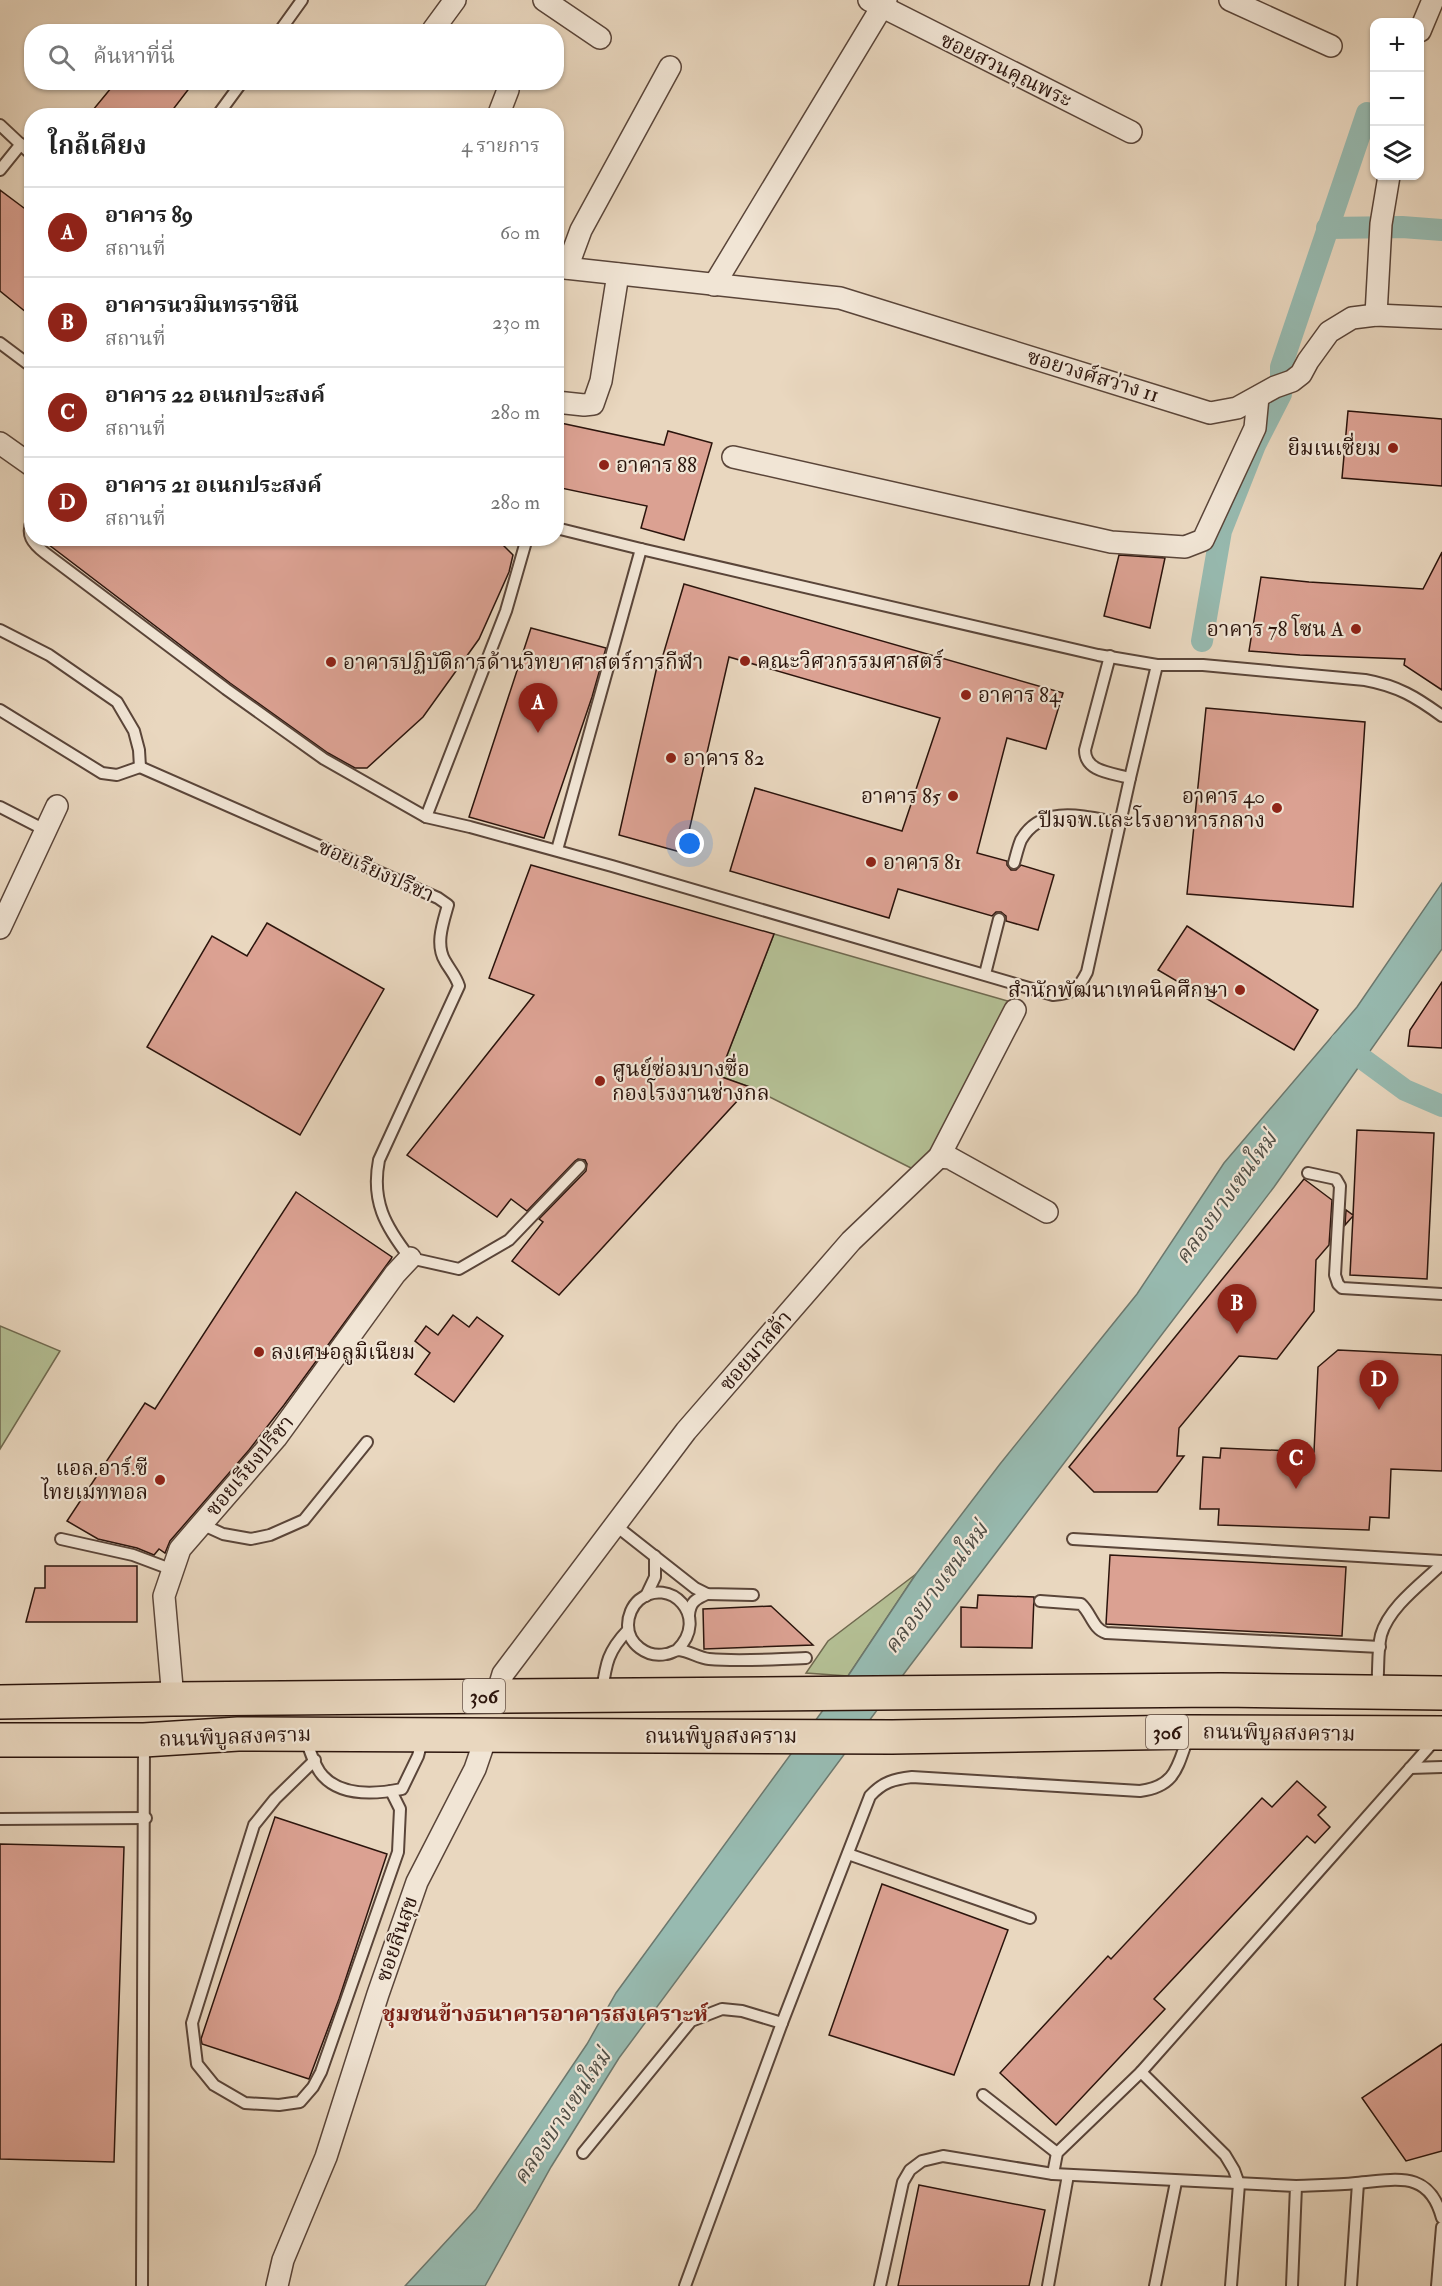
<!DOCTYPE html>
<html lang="th">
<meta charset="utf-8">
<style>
body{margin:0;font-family:"IM FELL Double Pica","Noto Serif Thai",serif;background:#f6f6f6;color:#222}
.controls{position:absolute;right:18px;top:18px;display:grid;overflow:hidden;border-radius:12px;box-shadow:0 2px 4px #0004}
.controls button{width:54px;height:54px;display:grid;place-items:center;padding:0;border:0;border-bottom:2px solid #e0e0e0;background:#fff;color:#222;font:30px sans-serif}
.you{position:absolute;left:690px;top:844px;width:21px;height:21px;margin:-15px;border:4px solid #fff;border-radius:50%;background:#1a73e8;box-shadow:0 0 0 9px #1a73e833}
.badge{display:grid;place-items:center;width:39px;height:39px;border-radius:50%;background:#8f2418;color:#fff;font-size:20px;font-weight:700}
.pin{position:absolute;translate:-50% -50px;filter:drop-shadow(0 2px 3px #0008)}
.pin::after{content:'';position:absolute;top:32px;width:21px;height:18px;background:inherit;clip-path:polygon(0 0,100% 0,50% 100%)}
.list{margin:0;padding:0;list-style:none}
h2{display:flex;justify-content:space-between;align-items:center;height:78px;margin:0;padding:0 24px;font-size:26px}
h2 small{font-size:20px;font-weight:400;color:#767676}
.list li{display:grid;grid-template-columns:39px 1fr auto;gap:18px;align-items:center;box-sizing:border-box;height:90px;padding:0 24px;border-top:2px solid #e0e0e0}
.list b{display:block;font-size:22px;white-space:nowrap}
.list p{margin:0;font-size:20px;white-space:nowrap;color:#767676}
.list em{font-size:20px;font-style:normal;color:#767676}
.icon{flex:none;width:33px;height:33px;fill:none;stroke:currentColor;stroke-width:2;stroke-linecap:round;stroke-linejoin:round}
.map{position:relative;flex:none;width:1442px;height:2286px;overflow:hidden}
.search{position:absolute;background:#fff;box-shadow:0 2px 4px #0004;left:24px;top:24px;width:540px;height:66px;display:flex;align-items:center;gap:15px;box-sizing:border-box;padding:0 21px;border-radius:24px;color:#767676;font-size:22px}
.panel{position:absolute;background:#fff;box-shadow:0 2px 4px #0004;left:24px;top:108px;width:540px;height:438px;border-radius:24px}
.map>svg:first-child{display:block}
.green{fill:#b4bf94;stroke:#706a50;stroke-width:1.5}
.water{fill:#97bab0;stroke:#6c786e;stroke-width:1.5}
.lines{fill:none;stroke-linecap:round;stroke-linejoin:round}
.canal{stroke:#97bab0;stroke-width:22}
.building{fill:#dba192;stroke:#2b140c;stroke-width:1.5}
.service-casing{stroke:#5a4539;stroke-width:14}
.minor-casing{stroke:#5a4539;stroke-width:24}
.primary-casing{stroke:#2b140c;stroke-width:36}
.service{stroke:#f1e5d5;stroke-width:10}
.minor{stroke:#f1e5d5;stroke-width:21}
.primary{stroke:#e9d7bf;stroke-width:33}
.poi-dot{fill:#8f2418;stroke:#f1e5d5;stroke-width:2}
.labels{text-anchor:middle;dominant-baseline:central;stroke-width:4.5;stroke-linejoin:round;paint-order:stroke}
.shield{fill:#f1e5d5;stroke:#665348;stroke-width:1.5}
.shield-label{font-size:20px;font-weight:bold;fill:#2b140c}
.street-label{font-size:21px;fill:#2b140c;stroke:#f1e5d5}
.poi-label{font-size:21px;fill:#2b140c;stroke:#f1e5d5;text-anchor:start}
.water-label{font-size:22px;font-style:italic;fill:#514e45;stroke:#f1e5d5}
.neighbourhood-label{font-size:22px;font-weight:bold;fill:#7a1f14;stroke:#f1e5d5}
</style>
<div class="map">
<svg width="1442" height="2286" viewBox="0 0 1442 2286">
<rect width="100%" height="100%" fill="#e9d7bf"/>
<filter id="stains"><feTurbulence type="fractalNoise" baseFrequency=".00333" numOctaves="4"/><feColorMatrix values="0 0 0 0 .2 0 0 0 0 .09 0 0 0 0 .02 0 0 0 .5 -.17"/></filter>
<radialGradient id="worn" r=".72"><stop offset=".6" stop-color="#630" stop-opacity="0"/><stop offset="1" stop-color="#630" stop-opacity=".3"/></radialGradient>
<g class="green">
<polygon points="774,934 1011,1002 936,1151 915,1170 750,1087 719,1076"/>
<polygon points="0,1326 60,1351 0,1449"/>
<polygon points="916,1574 848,1676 806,1673 828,1641"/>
</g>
<polygon class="water" points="1442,883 1442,949 1274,1187 909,1667 619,2058 551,2167 485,2286 405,2286 476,2209 587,2044 616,1993 848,1676 916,1574 1000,1464 1137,1294 1224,1163 1357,1007"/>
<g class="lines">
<g class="canal">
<polyline points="1327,228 1402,227 1442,230"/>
<polyline points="1202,641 1221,531 1255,445 1281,394 1281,367 1367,113"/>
<polyline points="1341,1043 1405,1090 1442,1106"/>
</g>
</g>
<g class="building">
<polygon points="116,82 194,82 168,116 88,116"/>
<polygon points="0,190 32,214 32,317 0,291"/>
<polygon points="1348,411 1442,419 1442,486 1342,478"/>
<polygon points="556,422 664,445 668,431 712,443 684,540 641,528 647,506 556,487"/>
<polygon points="40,538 496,538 513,555 509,572 479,639 423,717 367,768 355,768 328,753 230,683"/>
<polygon points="1442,552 1442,690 1404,665 1405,659 1300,655 1249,651 1261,577 1309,582 1423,589"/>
<polygon points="1119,555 1165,558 1150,628 1104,616"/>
<polygon points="684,584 1063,693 1046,749 1007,738 977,853 1007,861 1007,865 1011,870 1016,870 1021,865 1054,875 1038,930 1006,921 1006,916 1001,912 996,912 992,916 898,889 889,918 730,871 755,788 902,831 940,718 729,657 684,853 619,835 658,662 661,662"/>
<polygon points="531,628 606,648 592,697 544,838 469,817"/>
<polygon points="1206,708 1365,722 1353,907 1187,894"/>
<polygon points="531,865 774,934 719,1076 750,1087 559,1295 512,1261 543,1222 539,1219 586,1171 587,1164 585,1160 578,1159 575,1161 527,1211 511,1199 497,1217 407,1155 534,995 489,978"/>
<polygon points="267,923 384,989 300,1135 147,1047 212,936 247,956"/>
<polygon points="1187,926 1318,1010 1294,1050 1158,970"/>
<polygon points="1442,982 1442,1048 1408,1046 1410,1030"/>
<polygon points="1357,1130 1434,1133 1427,1279 1350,1275 1353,1216 1345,1225 1346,1210 1353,1215"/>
<polygon points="1304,1179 1332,1200 1329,1245 1316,1260 1314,1311 1277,1359 1239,1356 1179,1428 1177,1456 1184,1456 1157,1492 1094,1492 1069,1467"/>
<polygon points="296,1192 392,1257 391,1259 284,1405 249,1450 170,1541 165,1553 159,1549 154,1555 137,1548 98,1539 67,1521 145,1403 155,1409"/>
<polygon points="453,1315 469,1327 477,1317 503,1336 454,1402 415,1374 430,1353 415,1341 426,1326 438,1335"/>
<polygon points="1338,1350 1442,1355 1442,1471 1391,1469 1389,1518 1370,1517 1369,1530 1218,1525 1219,1509 1200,1509 1203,1457 1220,1458 1221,1448 1314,1452 1318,1367"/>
<polygon points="1110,1555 1346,1567 1342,1636 1106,1624"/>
<polygon points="45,1566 137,1566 137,1622 26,1622 35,1588 45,1588"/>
<polygon points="978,1595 1034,1597 1032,1648 961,1647 961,1607 977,1608"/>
<polygon points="771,1606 813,1645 704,1649 703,1609"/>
<polygon points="1297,1781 1326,1807 1318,1815 1330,1827 1315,1843 1307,1836 1154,1999 1165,2009 1056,2125 1000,2073 1108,1956 1111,1959 1262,1798 1272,1807"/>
<polygon points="275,1817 387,1854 339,1999 309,2079 202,2044 201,2039"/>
<polygon points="0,1844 124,1847 114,2162 0,2159"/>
<polygon points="882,1884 1008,1930 954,2075 829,2035"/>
<polygon points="1442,2044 1442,2151 1406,2161 1362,2098"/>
<polygon points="919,2185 1045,2210 1029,2286 898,2286"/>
</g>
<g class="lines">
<defs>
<g id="service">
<polyline points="279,32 302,0"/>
<polyline points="217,116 242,82"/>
<polyline points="0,125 32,155"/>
<polyline points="0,170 21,144"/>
<polyline points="0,343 32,367"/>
<path d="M32 520C26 535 32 543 45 553L226 689 324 759 426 817 470 827 612 866 1053 995C1074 993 1078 990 1087 972L1130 778 1157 665"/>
<path d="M556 528 641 549 1098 655 1157 665H1203L1365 680C1398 686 1416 697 1442 716"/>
<polyline points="0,630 49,655 117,702 134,731 139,750 140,767"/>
<path d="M1110 656 1085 750C1085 772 1112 773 1130 778"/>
<polyline points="0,710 102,773 117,775 140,767"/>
<path d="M140 767 438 898 448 905C443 923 435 944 445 961 450 970 456 976 459 986L379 1160C371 1201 385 1226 410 1258L459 1269 509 1240 580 1166"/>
<polyline points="0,807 45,830"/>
<polyline points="426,817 506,611 527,538"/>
<polyline points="557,850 641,549"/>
<path d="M1014 863C1016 856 1018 847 1021 840 1042 803 1086 817 1120 823"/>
<polyline points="985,974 999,919"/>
<polyline points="1308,1173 1336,1179 1340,1186 1335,1275 1338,1284 1342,1288 1442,1294"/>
<polyline points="201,1524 223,1534 251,1539 270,1535 304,1520 367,1442"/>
<polyline points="615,1525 695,1588 707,1594 753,1595"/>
<polyline points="61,1539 133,1555 173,1570"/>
<polyline points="1073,1539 1442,1561"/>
<polyline points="646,1596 655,1577 655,1556"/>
<path d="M1040 1601 1081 1604C1091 1613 1093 1629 1106 1633L1380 1647"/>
<path d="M689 1615C690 1602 696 1599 707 1594"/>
<path d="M677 1650C711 1617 669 1575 639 1600 632 1606 628 1616 628 1625 628 1644 647 1658 666 1654 670 1654 675 1650 679 1650 689 1651 699 1658 709 1659 741 1662 774 1659 806 1658"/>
<path d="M1377 1687C1379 1671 1377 1652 1381 1635 1389 1607 1421 1584 1442 1564"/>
<path d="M602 1691C606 1663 608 1651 628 1630"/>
<path d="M305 1738C310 1749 314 1767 323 1776 342 1797 377 1794 402 1789L418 1756 423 1737"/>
<polyline points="315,1760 275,1799 254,1825 192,2023 197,2064 214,2085 245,2103 279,2105 300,2102 313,2087 321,2072 398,1852 400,1809 391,1791"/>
<polyline points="1410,1768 1442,1767"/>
<polyline points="0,1819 146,1818"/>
<polyline points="848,1854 1030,1918"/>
<polyline points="1141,2072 1225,2155 1234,2170 1239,2184 1231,2286"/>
<polyline points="983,2095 1057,2153"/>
<polyline points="583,2153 691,2021 722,2009 742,2011 782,2023"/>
<polyline points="1053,2174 1057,2153 1141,2072 1435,1740"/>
<path d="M1296 2186C1316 2185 1337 2185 1356 2183 1396 2180 1429 2169 1442 2218"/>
<polyline points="142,2286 144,1743"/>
<path d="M685 2286 782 2023 870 1796C883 1782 894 1779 912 1777L1140 1791C1177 1786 1177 1766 1189 1735"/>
<polyline points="880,2286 903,2182 910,2170 922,2161 943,2156 1053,2174 1296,2186 1292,2286"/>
<polyline points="1048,2286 1068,2175"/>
<polyline points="1155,2286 1176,2182"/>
<polyline points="1351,2286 1358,2183"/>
<polyline points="1437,2286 1442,2227"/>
</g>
<g id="minor">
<polyline points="544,0 600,38"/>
<polyline points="869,0 1131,132"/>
<polyline points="1230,0 1331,46"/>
<polyline points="433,30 455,0"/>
<polyline points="1420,31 1433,0"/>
<polyline points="498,116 508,90"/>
<polyline points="556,267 840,298 1210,413 1237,408 1275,387 1292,381 1301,374 1308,361 1329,332 1352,318 1376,315 1442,318"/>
<polyline points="567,268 581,230 670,67"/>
<polyline points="714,285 886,0"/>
<polyline points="1376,315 1381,224 1389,176"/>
<polyline points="556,402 584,405 593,404 601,381 618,274"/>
<polyline points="0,443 31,465"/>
<polyline points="733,457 1111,542 1185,547 1203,540 1255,428 1258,397"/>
<polyline points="0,928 57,806"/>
<polyline points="939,1157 950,1158 1047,1212"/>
<polyline points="501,1695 500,1684 503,1674 686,1431 851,1241 939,1157 1015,1010"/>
<polyline points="173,1699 164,1596 180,1549 276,1438 395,1274 410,1258"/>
<polyline points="277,2286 283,2260 326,2157 378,1994 417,1882 475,1769 487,1734"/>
</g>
<g id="primary">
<polyline points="0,1702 173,1699 1221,1690 1442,1693"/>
<polyline points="0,1740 144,1740 238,1734 892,1737 1190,1732 1442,1733"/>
</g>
</defs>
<use href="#service" class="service-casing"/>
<use href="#minor" class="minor-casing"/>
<use href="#primary" class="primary-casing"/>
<use href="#service" class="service"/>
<use href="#minor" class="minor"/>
<use href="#primary" class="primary"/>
</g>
<g class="poi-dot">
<circle cx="1393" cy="448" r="6"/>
<circle cx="604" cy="465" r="6"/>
<circle cx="1356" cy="629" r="6"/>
<circle cx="745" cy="661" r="6"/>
<circle cx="331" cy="662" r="6"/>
<circle cx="966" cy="695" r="6"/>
<circle cx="671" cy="758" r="6"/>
<circle cx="953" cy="796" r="6"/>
<circle cx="1277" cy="808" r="6"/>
<circle cx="871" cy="862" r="6"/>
<circle cx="1240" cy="990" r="6"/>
<circle cx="600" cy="1081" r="6"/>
<circle cx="259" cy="1352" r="6"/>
<circle cx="160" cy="1480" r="6"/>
</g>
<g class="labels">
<g class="shield">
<rect x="463" y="1679" width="42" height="34" rx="4.5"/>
<rect x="1146" y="1715" width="42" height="34" rx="4.5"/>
</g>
<g class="shield-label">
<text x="484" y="1696">306</text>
<text x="1167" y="1732">306</text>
</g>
<g class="street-label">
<text transform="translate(1006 70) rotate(26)">ซอยสวนคุณพระ</text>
<text transform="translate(1093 376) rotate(17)">ซอยวงศ์สว่าง 11</text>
<text transform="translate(376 871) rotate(24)">ซอยเรียงปรีชา</text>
<text transform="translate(756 1351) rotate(-49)">ซอยมาสด้า</text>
<text transform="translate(250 1466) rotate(-50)">ซอยเรียงปรีชา</text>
<text transform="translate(1279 1733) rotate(1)">ถนนพิบูลสงคราม</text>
<text x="721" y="1736">ถนนพิบูลสงคราม</text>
<text transform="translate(235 1737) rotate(-2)">ถนนพิบูลสงคราม</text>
<text transform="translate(397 1939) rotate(-71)">ซอยสินสุข</text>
</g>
<g class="poi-label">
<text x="1381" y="448" text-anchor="end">ยิมเนเซี่ยม</text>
<text x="616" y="465">อาคาร 88</text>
<text x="1344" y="629" text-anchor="end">อาคาร 78 โซน A</text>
<text x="757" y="661">คณะวิศวกรรมศาสตร์</text>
<text x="343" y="662">อาคารปฏิบัติการด้านวิทยาศาสตร์การกีฬา</text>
<text x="978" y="695">อาคาร 84</text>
<text x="683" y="758">อาคาร 82</text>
<text x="941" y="796" text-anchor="end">อาคาร 85</text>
<text x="1265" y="796" text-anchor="end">อาคาร 40<tspan x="1265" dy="24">ปีมจพ.และโรงอาหารกลาง</tspan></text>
<text x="883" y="862">อาคาร 81</text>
<text x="1228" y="990" text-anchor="end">สำนักพัฒนาเทคนิคศึกษา</text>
<text x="612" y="1069">ศูนย์ซ่อมบางซื่อ<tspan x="612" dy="24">กองโรงงานช่างกล</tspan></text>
<text x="271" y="1352">ลงเศษอลูมิเนียม</text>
<text x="148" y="1468" text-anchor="end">แอล.อาร์.ซี<tspan x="148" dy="24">ไทยเมททอล</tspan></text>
</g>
<g class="water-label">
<text transform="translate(1226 1198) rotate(-54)">คลองบางเขนใหม่</text>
<text transform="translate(936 1588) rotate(-53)">คลองบางเขนใหม่</text>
<text transform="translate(562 2117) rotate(-56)">คลองบางเขนใหม่</text>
</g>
<g class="neighbourhood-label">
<text x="545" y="2014">ชุมชนข้างธนาคารอาคารสงเคราะห์</text>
</g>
</g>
<rect width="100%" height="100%" filter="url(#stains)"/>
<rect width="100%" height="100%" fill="url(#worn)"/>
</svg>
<div class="controls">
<button>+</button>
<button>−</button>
<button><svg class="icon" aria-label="layers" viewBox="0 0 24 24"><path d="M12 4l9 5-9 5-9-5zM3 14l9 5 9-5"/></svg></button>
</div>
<div class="you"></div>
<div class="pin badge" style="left:538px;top:733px">A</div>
<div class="pin badge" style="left:1237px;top:1334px">B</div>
<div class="pin badge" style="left:1296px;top:1489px">C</div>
<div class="pin badge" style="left:1379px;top:1410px">D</div>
<div class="search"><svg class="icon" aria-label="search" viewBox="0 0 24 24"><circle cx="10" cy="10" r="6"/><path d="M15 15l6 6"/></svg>ค้นหาที่นี่</div>
<section class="panel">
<h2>ใกล้เคียง<small>4 รายการ</small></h2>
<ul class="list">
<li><span class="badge">A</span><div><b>อาคาร 89</b><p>สถานที่</p></div><em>60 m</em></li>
<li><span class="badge">B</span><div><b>อาคารนวมินทรราชินี</b><p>สถานที่</p></div><em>230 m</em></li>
<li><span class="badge">C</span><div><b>อาคาร 22 อเนกประสงค์</b><p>สถานที่</p></div><em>280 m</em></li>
<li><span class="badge">D</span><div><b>อาคาร 21 อเนกประสงค์</b><p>สถานที่</p></div><em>280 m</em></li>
</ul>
</section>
</div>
